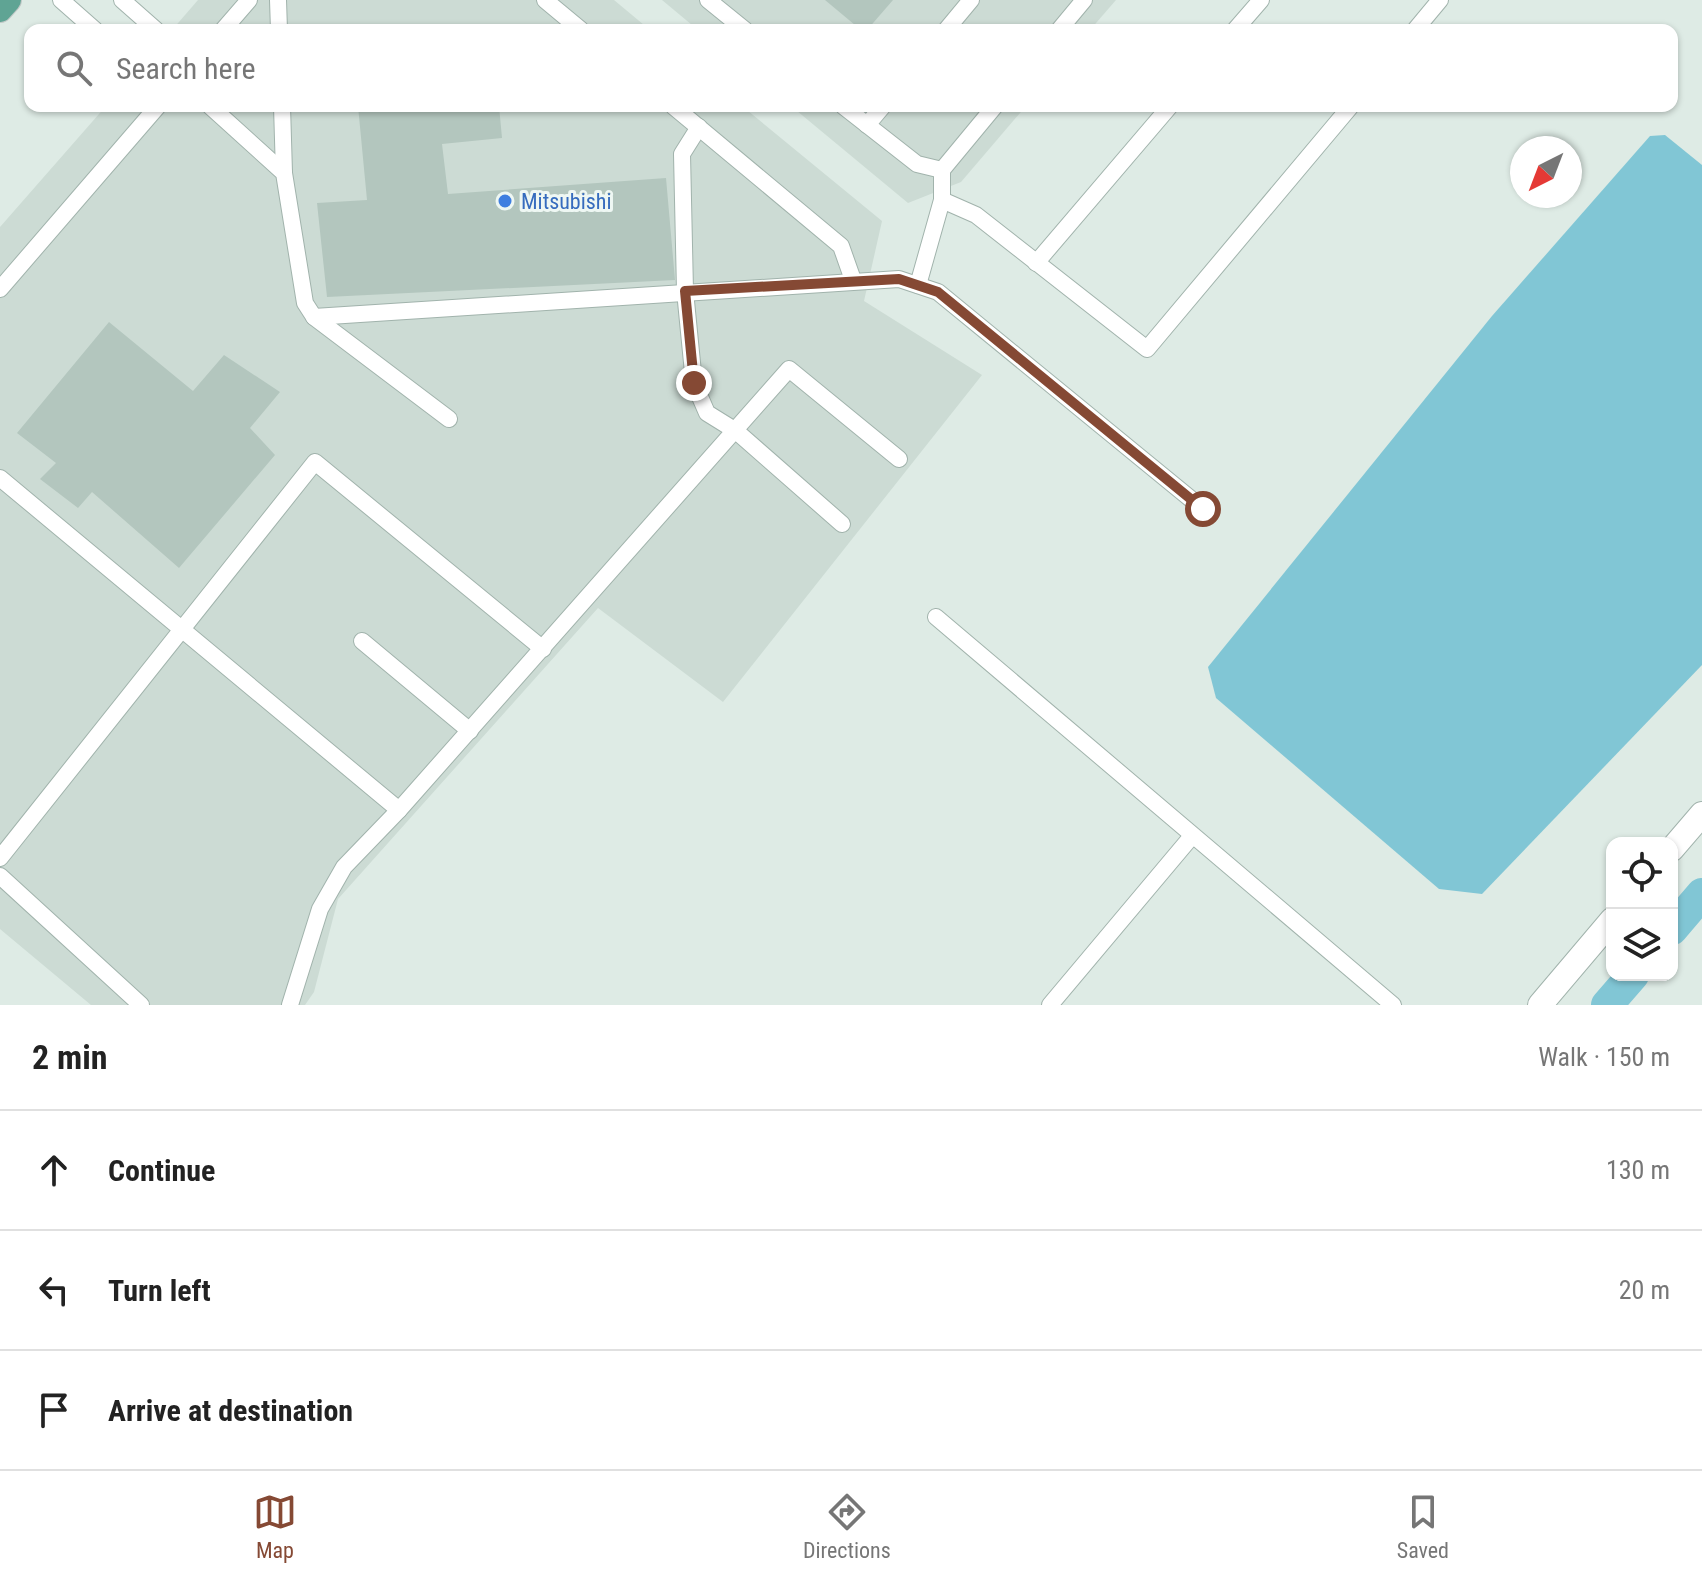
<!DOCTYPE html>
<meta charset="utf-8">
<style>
body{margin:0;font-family:"Roboto Condensed",sans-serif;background:#f6f6f6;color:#222}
.controls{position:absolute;right:24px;bottom:24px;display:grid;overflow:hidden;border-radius:16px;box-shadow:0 2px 6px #0004}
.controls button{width:72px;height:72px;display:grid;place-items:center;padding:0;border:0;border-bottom:2px solid #e0e0e0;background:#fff;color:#222;font:40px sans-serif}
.compass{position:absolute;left:1510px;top:136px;width:72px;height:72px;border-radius:50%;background:#fff;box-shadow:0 2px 6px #0004;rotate:222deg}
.stop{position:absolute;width:24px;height:24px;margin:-18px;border:6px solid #854934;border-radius:50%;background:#fff}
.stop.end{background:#854934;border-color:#fff;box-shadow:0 2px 8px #0008}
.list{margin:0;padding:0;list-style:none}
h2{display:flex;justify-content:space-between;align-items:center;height:104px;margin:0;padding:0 32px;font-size:34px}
h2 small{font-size:26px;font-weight:400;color:#767676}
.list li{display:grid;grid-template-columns:52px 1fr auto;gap:24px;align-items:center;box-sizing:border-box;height:120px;padding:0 32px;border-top:2px solid #e0e0e0}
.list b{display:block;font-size:30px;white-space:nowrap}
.list em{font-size:26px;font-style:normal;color:#767676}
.icon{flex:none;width:44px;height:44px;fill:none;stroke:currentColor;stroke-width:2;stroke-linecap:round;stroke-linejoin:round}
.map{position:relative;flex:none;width:1702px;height:1005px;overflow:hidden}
.search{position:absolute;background:#fff;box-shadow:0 2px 6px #0004;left:24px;right:24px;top:24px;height:88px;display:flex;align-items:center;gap:20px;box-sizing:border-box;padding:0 28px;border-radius:16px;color:#767676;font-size:30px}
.sheet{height:464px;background:#fff}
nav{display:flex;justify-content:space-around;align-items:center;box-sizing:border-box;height:112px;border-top:2px solid #e0e0e0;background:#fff;font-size:22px;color:#767676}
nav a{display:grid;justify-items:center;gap:4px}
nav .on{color:#854934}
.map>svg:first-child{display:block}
.built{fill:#ccdbd4}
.water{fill:#81c6d5}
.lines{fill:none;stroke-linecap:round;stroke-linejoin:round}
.canal{stroke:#81c6d5;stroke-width:32}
.building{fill:#b3c6be}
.lane-casing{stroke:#a1b3ac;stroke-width:18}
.street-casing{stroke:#a1b3ac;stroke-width:26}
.primary-casing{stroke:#c0c8c6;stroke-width:26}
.lane{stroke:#fff;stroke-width:16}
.street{stroke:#fff;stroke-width:24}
.primary{stroke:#5fa494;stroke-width:24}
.route{stroke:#854934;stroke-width:10}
.shop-dot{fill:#3f7fe0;stroke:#eef7f3;stroke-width:3}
.labels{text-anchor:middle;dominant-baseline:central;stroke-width:6;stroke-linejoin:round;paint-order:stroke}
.shop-label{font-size:22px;fill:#366cbe;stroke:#eef7f3;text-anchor:start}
</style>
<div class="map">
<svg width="1702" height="1005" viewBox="0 0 1702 1005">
<rect width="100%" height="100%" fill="#deebe5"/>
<g class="built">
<polygon points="198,0 614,0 650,30 172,30"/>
<polygon points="662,0 1116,0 1090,30 698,30"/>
<polygon points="106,106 742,106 882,221 864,301 982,375 723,702 598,608 338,899 314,992 305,1005 91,1005 0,929 0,227"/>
<polygon points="791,106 1026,106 961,182 908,203"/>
</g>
<polygon class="water" points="1665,135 1702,165 1702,665 1482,894 1439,889 1216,698 1208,667 1492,316 1650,136"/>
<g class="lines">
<g class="canal">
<polyline points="1672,929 1702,894"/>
<polyline points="1607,1005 1633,975"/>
</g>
</g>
<g class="building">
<polygon points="825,0 893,0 867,30 861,30"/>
<polygon points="491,24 492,30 451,30 451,28"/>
<polygon points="358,106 499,106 502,138 442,144 448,194 666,178 675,280 327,297 317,203 367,200"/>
<polygon points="109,322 193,391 224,355 280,392 250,428 275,455 179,568 92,492 78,508 40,479 56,463 17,433"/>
</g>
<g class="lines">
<defs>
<g id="lane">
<polyline points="61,0 95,30"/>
<polyline points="122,0 156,30"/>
<polyline points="278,0 279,30"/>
<polyline points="545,0 581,30"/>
<polyline points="708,0 745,30"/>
<polyline points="223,30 249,0"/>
<polyline points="946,30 971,0"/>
<polyline points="1059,30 1084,0"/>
<polyline points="1235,30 1261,0"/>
<polyline points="1415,30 1440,0"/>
<polyline points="210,106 284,173 305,303 314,317 449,419"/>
<polyline points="282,106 284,173"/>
<polyline points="673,106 841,246 853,280"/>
<polyline points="843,106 917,164 942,170"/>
<polyline points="867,125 883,106"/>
<polyline points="699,127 682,154 685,291 694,383 707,413 736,431 842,524"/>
<polyline points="942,200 942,170 995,106"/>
<polyline points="1036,263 1170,106"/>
<polyline points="918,285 942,200 976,215 1147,349 1351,106"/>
<polyline points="0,289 158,106"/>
<polyline points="314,317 899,279 938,292 1203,509"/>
<polyline points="0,478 399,810 789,369 899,459"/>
<polyline points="936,617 1393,1005"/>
<polyline points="362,641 470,731"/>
<polyline points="0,858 315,462 543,649"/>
<polyline points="0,876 141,1005"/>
<polyline points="290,1005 320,909 344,867 399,810"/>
<polyline points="1050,1005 1192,836"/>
</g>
<g id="street">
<polyline points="1672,849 1702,814"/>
<polyline points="1540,1005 1612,920"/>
</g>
<polyline id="primary" points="0,10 9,0"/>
</defs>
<use href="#lane" class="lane-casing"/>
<use href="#street" class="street-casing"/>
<use href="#primary" class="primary-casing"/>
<use href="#lane" class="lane"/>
<use href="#street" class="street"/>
<use href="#primary" class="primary"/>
</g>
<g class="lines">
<polyline class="route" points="694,383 685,291 899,279 938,292 1203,509"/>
</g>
<circle class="shop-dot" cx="505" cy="201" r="8"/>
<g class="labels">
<g class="shop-label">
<text x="521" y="201">Mitsubishi</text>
</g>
</g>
</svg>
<div class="controls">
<button><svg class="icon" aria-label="locate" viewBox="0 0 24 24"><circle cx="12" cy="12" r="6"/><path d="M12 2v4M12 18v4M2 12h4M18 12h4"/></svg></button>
<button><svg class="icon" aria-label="layers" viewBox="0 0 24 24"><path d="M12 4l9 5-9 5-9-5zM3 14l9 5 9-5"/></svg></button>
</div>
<svg class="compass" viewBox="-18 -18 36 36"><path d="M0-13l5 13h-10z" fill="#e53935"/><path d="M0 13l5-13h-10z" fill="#767676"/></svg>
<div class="stop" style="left:1203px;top:509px"></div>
<div class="stop end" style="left:694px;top:383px"></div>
<div class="search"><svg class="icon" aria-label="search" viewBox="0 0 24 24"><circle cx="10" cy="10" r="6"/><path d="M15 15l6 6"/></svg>Search here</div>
</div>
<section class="sheet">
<h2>2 min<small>Walk · 150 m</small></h2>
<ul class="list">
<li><svg class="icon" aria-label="ahead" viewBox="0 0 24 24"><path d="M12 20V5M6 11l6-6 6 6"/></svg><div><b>Continue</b></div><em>130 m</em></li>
<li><svg class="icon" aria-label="left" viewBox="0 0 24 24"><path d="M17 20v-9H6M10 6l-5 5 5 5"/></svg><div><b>Turn left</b></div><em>20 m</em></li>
<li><svg class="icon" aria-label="arrive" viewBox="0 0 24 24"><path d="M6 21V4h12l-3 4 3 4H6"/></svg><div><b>Arrive at destination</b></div></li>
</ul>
</section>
<nav>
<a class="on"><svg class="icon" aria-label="map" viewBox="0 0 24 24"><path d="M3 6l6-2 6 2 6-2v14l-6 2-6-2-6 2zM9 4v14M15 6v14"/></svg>Map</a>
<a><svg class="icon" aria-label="directions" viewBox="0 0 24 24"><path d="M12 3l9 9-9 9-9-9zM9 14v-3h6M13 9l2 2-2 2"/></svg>Directions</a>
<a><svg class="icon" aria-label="saved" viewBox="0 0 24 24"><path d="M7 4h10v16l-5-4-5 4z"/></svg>Saved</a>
</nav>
